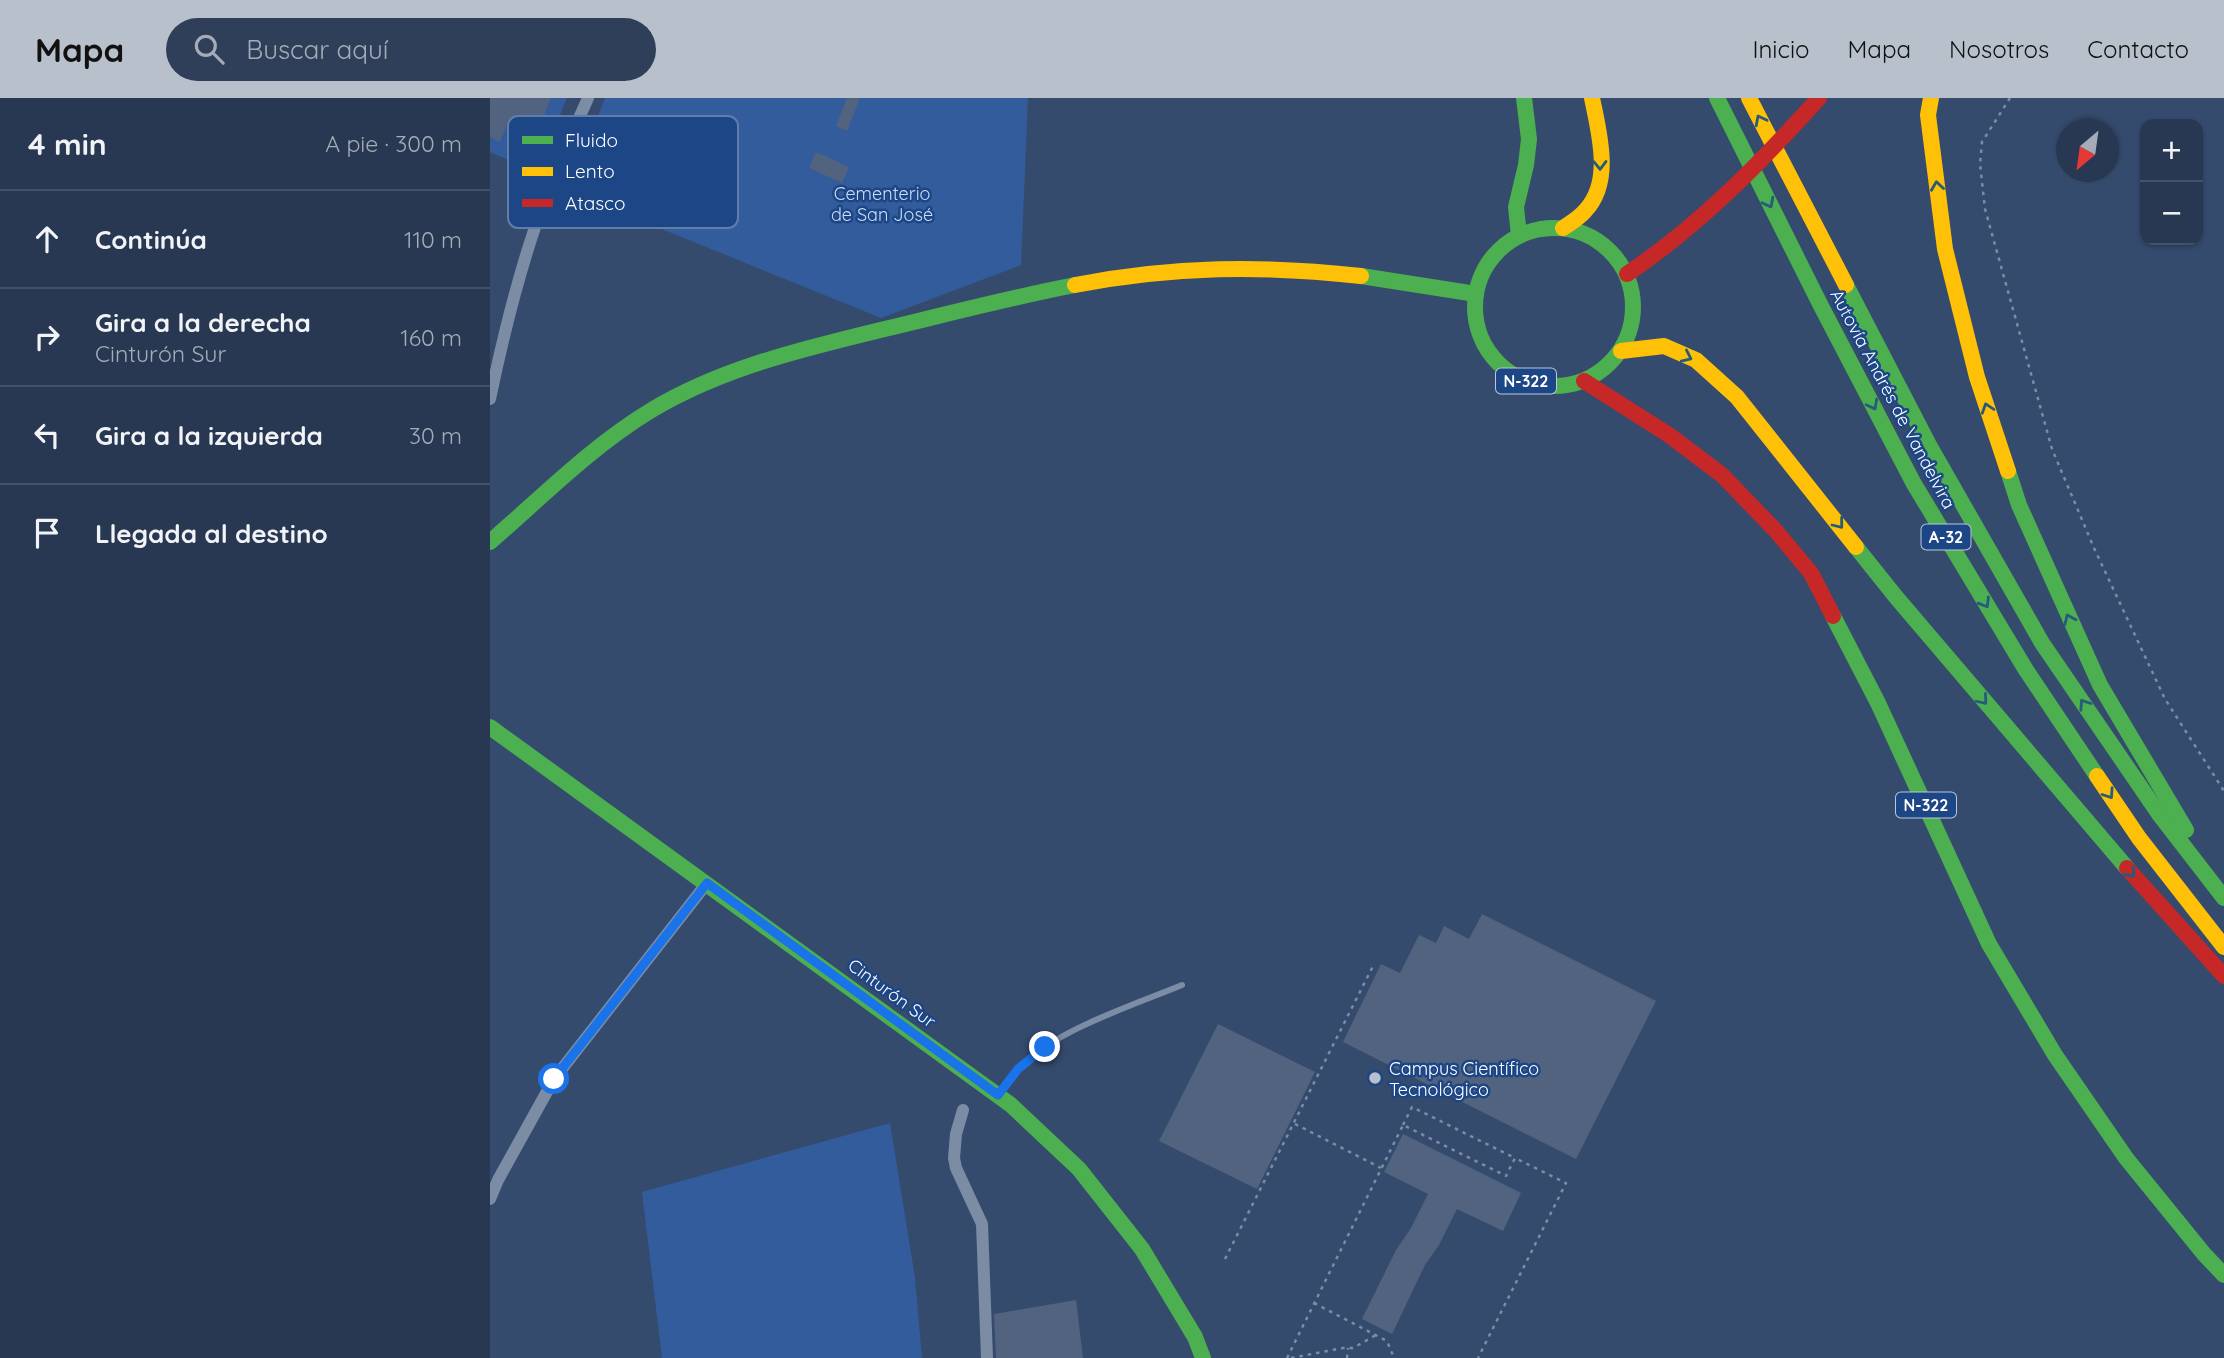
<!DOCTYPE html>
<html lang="es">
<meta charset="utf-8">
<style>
body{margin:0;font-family:Quicksand,sans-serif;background:#303f59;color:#f1f3f6}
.controls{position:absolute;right:21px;top:21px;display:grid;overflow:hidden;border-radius:14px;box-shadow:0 2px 5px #0004}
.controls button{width:63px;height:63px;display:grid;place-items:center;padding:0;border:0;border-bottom:2px solid #445269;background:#283852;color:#f1f3f6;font:35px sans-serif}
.compass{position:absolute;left:1566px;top:21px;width:63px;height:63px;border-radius:50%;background:#283852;box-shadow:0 2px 5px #0004;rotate:209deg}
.stop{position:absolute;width:21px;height:21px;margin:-16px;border:5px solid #1a73e8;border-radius:50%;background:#fff}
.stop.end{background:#1a73e8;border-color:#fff;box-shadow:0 2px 7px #0008}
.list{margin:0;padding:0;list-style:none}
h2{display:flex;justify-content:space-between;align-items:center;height:91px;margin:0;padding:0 28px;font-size:30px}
h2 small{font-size:23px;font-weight:400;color:#a5acb8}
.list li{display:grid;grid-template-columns:46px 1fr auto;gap:21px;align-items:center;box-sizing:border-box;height:98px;padding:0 28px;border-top:2px solid #445269}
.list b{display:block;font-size:26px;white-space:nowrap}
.list p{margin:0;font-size:23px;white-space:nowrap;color:#a5acb8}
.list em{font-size:23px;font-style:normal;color:#a5acb8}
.icon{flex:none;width:38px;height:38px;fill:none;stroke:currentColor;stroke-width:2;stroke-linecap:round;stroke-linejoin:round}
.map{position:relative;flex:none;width:1734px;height:1260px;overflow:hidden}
header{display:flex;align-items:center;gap:42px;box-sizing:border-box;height:98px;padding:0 35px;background:#b8c0cc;color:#111}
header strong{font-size:33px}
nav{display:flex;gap:38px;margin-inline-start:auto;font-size:24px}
.search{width:490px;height:63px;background:#303f59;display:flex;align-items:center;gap:18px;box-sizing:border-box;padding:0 24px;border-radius:38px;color:#a5acb8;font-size:26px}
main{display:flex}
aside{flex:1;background:#283852}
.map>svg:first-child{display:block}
.green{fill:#325c9c}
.building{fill:#51637e}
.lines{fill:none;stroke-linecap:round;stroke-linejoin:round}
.path{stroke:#7c8ca4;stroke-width:2.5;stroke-dasharray:3.5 5;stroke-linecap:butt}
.lane{stroke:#7c8ca4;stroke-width:6}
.street{stroke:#7c8ca4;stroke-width:12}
.fast{stroke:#4caf50;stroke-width:16}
.slow{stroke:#ffc107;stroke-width:16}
.jam{stroke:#c62828;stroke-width:16}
.oneway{stroke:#265b7b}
.route{stroke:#1a73e8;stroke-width:9}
.poi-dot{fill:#b8c0cc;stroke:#1d4686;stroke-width:2.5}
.labels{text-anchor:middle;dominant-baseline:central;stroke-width:5;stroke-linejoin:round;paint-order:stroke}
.shield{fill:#1d4686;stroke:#bbc8db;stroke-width:2}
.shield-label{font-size:16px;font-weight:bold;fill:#fff}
.park-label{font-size:18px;fill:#caddf8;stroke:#1d4686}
.street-label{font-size:18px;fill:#fff;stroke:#1d4686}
.poi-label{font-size:18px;fill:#fff;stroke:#1d4686;text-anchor:start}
.key{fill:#1d4686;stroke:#617eaa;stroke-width:2}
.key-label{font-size:19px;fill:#fff}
</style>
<header>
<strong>Mapa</strong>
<div class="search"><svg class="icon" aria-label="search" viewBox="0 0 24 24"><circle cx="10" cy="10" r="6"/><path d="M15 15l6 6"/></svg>Buscar aquí</div>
<nav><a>Inicio</a><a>Mapa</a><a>Nosotros</a><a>Contacto</a></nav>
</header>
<main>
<aside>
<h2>4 min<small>A pie · 300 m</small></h2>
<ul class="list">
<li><svg class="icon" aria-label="ahead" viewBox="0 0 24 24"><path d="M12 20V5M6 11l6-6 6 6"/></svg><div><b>Continúa</b></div><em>110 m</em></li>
<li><svg class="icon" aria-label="right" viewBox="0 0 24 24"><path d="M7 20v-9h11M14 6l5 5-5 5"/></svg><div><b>Gira a la derecha</b><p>Cinturón Sur</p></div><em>160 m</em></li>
<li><svg class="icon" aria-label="left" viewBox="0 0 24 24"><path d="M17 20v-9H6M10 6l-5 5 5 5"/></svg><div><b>Gira a la izquierda</b></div><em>30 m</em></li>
<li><svg class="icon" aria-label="arrive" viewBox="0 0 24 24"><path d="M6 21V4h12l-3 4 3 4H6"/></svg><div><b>Llegada al destino</b></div></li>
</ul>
</aside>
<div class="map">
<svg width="1734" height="1260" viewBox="0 0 1734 1260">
<rect width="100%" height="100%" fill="#354b6e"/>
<g class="green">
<polygon points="0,0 77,0 46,74 0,54"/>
<polygon points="115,0 538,0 531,167 391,220 78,93"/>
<polygon points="400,1025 425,1180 432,1260 172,1260 152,1094"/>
</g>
<g class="building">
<polygon points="0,0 61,0 47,36 18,25 10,44 0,39"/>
<polygon points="357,0 370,0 357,33 346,28"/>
<polygon points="326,54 359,69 352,85 319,70"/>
<polygon points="992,816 1166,903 1086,1061 853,944 891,866 910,875 929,837 946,845 954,828 979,841"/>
<polygon points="728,926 825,974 767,1091 669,1043"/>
<polygon points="913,1036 1031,1095 1013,1133 967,1111 949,1147 935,1167 902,1236 872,1221 906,1152 921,1130 938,1096 894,1074"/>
<polygon points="586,1202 593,1260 506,1260 504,1216"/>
</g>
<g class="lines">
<g class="path">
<polyline points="1520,0 1492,44 1490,66 1495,111 1562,351 1604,450 1675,601 1734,693"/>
<polyline points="805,1026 891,1070"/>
<polyline points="913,1027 922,1009 1025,1060"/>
<polyline points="735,1161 884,866"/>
<polyline points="824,1205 897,1243 904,1260"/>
<polyline points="797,1260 913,1027 1016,1078 1025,1060 1076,1085 988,1260"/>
<polyline points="801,1260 853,1250 863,1250 886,1237"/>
<polyline points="857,1260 858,1250"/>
</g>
<path class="lane" d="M509 996C519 983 528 970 541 959 579 928 646 906 692 887"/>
<g class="street">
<path d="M0 301C14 234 30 168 54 104 67 69 83 34 98 0"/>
<polyline points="473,1012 466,1036 464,1060 466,1070 492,1126 497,1260"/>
<polyline points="0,1101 8,1082 64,981 217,785"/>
</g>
<g class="fast">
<polyline points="1227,0 1331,208 1424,386 1536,572 1607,678"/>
<circle cx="1064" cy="209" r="79"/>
<polyline points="1029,138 1026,109 1036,67 1039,41 1034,0"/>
<polyline points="871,178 986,196"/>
<polyline points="1356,187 1439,347 1552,545 1669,716 1734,800"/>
<polyline points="1518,373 1529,407 1610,587 1696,732"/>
<path d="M0 444C52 399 101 349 160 313 233 269 317 250 399 230 461 215 523 199 585 187"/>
<polyline points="1366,449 1406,499 1637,770"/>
<polyline points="1343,518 1388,605 1499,846 1565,957 1636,1060 1714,1156 1734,1177"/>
<polyline points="0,629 521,1007 589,1071 652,1151 705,1239 713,1260"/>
</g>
<g class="slow">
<polyline points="1259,0 1356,187"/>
<polyline points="1441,0 1438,17 1455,151 1487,279 1518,373"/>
<path d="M1073 130C1081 125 1089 120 1095 113 1123 84 1109 35 1102 0"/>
<path d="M585 187C683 168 773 167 871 178"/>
<polyline points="1131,253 1174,248 1206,262 1247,299 1366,449"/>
<polyline points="1607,678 1649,740 1734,849"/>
</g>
<g class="jam">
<path d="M1137 176C1210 127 1270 65 1329 0"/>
<polyline points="1094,283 1179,337 1232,377 1286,433 1321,475 1343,518"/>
<polyline points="1637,770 1734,878"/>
</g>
</g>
<defs><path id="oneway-chevron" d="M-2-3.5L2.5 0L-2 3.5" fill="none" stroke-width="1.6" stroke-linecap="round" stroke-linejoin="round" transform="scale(1.75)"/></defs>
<g class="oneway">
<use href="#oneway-chevron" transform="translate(1270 22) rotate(-117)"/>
<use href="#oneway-chevron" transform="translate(1110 67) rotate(89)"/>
<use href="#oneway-chevron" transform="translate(1447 88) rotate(-98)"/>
<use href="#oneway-chevron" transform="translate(1279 105) rotate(63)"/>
<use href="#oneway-chevron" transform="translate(1197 259) rotate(25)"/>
<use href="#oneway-chevron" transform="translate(1383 307) rotate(62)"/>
<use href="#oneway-chevron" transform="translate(1497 310) rotate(-108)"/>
<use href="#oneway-chevron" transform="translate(1349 426) rotate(52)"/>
<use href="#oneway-chevron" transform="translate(1495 505) rotate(59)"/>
<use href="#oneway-chevron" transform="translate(1579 521) rotate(-114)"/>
<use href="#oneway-chevron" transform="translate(1493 602) rotate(50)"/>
<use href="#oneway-chevron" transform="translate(1594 606) rotate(-124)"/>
<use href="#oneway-chevron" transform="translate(1619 696) rotate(56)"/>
<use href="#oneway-chevron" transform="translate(1641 775) rotate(48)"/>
</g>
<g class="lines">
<polyline class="route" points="64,981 217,785 508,997 528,971 555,949"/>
</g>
<circle class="poi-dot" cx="885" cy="980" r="7"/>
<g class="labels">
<g class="shield">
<rect x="1006" y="270.5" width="60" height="25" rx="5"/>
<rect x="1431.5" y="426.5" width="49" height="25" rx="5"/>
<rect x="1406" y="694.5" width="60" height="25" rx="5"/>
</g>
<g class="shield-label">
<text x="1036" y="283">N-322</text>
<text x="1456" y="439">A-32</text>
<text x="1436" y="707">N-322</text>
</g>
<g class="park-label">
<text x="392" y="95">Cementerio<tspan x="392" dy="21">de San José</tspan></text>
</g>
<g class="street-label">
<text transform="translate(1403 301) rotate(62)">Autovía Andrés de Vandelvira</text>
<text transform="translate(402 895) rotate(36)">Cinturón Sur</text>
</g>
<g class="poi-label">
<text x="899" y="970">Campus Científico<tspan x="899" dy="21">Tecnológico</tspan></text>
</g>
</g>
<rect x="18" y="18" width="230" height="112" rx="10" class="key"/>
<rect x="32" y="38" width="31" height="8" fill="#4caf50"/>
<rect x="32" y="69" width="31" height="9" fill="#ffc107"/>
<rect x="32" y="101" width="31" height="8" fill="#c62828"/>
<g class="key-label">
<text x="75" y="49">Fluido</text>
<text x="75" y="80">Lento</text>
<text x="75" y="112">Atasco</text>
</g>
</svg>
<div class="controls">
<button>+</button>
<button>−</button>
</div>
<svg class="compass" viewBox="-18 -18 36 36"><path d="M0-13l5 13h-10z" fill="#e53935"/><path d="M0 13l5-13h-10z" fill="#a5acb8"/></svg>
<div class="stop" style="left:64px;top:981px"></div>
<div class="stop end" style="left:555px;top:949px"></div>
</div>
</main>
